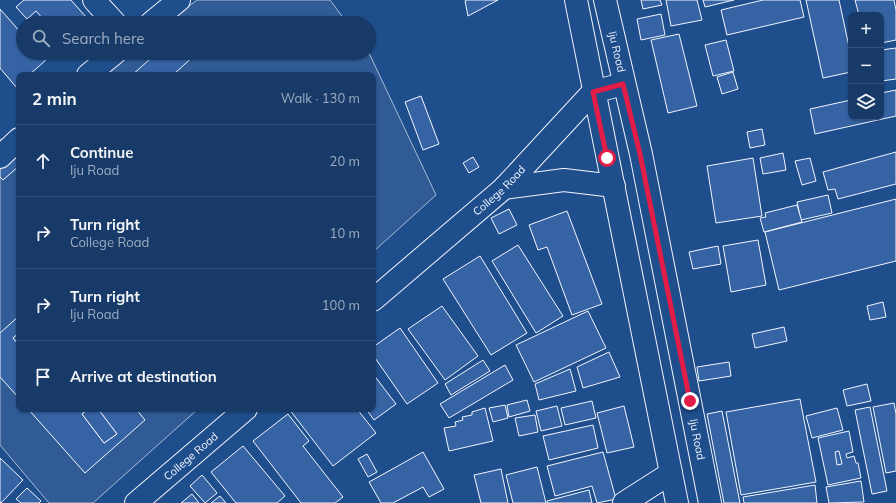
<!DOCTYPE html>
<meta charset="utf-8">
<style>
body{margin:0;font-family:Mulish,sans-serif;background:#244571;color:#f1f3f6}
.controls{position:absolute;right:12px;top:12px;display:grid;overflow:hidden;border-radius:8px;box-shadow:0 1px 3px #0004}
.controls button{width:36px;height:36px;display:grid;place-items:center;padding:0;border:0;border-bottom:1px solid #36547d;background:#173a69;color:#f1f3f6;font:20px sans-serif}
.stop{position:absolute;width:12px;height:12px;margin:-9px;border:3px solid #e11d48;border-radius:50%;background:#fff}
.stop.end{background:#e11d48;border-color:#fff;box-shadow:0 1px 4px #0008}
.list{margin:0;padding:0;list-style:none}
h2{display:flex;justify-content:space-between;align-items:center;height:52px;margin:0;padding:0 16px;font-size:17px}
h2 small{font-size:13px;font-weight:400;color:#9eadc0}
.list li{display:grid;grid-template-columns:26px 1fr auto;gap:12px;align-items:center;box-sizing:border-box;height:72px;padding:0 16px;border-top:1px solid #36547d}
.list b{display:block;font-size:15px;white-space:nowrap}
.list p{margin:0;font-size:13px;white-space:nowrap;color:#9eadc0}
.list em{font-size:13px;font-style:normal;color:#9eadc0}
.icon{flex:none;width:22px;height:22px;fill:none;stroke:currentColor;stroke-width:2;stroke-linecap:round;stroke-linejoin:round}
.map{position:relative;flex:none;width:896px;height:503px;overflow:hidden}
.search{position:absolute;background:#173a69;box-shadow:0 1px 3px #0004;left:16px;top:16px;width:360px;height:44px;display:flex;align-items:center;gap:10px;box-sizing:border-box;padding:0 14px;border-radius:22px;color:#9eadc0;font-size:15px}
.panel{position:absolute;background:#173a69;box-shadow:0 1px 3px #0004;left:16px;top:72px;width:360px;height:340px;border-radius:8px}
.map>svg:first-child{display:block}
.built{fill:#305b95;stroke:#a8bbd7}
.building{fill:#3563a3;stroke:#f2f6ff}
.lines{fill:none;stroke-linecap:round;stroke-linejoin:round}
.minor-casing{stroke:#f2f6ff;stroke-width:24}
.major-casing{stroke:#f2f6ff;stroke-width:24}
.minor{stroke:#1f4e8c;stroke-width:22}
.major{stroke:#1f4e8c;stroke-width:22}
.route{stroke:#e11d48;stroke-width:5}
.labels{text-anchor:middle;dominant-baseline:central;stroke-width:3;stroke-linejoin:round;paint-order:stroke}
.street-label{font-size:11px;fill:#f2f6ff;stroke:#1f4e8c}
</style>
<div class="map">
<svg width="896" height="503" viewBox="0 0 896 503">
<rect width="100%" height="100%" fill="#1f4e8c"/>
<g class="built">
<polygon points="197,0 330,0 347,23 167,23"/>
<polygon points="128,53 369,53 436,195 373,252 373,75 99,75"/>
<polygon points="19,129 19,409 198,409 93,503 49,503 0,445 0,140"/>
</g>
<g class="building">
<polygon points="24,0 71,0 86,17 79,23 40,23 44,20 36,11 27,19 16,7"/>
<polygon points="466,0 498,0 468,16 465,1"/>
<polygon points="641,0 660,0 662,5 643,9"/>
<polygon points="666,0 697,0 702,20 671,26"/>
<polygon points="703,0 734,0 705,7"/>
<polygon points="763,0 800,0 804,17 727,35 721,10"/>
<polygon points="806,0 839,0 851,56 851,72 823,78"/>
<polygon points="855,0 894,0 896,10 896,40 881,43 881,15 859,15"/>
<polygon points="0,9 23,35 23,53 39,53 46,60 29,75 19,75 19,84 16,87 0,68"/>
<polygon points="661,14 665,35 641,40 637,19"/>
<polygon points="679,34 697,106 668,113 651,40"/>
<polygon points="726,40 734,71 713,76 705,45"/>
<polygon points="896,48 896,79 881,81 881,50"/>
<polygon points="157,53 197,53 173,75 132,75"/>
<polygon points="733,72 738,89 722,94 717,77"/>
<polygon points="896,90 896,116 815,134 810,109 851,100 851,117 881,117 881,93"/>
<polygon points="421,96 439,144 423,150 405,102"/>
<polygon points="762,129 765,145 750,148 747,132"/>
<polygon points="19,152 19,166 3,180 0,177 0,169"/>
<polygon points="896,152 896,184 838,199 835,189 828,190 823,172"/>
<polygon points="783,153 786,170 763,174 760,158"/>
<polygon points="473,157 479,167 469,173 463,163"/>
<polygon points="753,158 762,216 716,223 707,166"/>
<polygon points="810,158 816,181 802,185 795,161"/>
<polygon points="828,195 832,213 801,220 797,202"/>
<polygon points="896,199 896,261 779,290 765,232"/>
<polygon points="797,205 802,222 764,232 760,218 766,217 765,213"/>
<polygon points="509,209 517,225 499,234 491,218"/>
<polygon points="567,211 602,304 572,315 547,247 538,250 529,225"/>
<polygon points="758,240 766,285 731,292 723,246"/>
<polygon points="518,245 563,316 536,333 492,261"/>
<polygon points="718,246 721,264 693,269 689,252"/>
<polygon points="480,256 527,333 491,355 443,279"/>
<polygon points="883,302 886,317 870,320 867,306"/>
<polygon points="442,306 478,356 445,380 408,329"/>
<polygon points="588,311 606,348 534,382 516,345"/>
<polygon points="19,316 19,333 13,338 19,345 19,398 0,377 0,333"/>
<polygon points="784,327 787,341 755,348 752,334"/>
<polygon points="400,328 438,383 407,404 373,355 373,347"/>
<polygon points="19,333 19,345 13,338"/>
<polygon points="609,352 620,377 583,388 577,367"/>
<polygon points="483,360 490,371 451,395 445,384"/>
<polygon points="729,362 731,376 699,381 697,367"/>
<polygon points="505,365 513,380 449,418 440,404"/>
<polygon points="570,369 576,391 539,400 535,384"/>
<polygon points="373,374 396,404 374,420 366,409 373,409"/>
<polygon points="867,384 871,401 847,406 843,390"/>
<polygon points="800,399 816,482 741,495 726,412"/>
<polygon points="527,400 530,411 509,417 507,405"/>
<polygon points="592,401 596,418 565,425 561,408"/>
<polygon points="894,403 896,414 896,471 886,473 873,407"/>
<polygon points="505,405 508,418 493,422 489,408"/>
<polygon points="557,406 562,426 541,431 536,411"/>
<polygon points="624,406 634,447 607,453 597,413"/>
<polygon points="870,407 887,491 872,494 855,410"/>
<polygon points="485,408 493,441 449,451 444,428 456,426 455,422 463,420 462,417 472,415 472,412"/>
<polygon points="837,408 843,430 812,438 806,416"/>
<polygon points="28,409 89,409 82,414 104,443 117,434 98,409 136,409 145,420 85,473"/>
<polygon points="89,409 98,409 117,434 104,443 82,414"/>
<polygon points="289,409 357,409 376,433 333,466"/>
<polygon points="722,411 740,503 724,503 707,414"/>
<polygon points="288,414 309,441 303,446 343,497 335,503 301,503 253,441"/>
<polygon points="535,415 538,432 519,436 515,418"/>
<polygon points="593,425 598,448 549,460 543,436"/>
<polygon points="849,431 853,452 846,454 847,458 854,456 856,463 858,463 861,478 828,485 818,438"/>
<polygon points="243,446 285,496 277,503 236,503 211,472"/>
<polygon points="839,451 842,464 837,465 835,452"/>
<polygon points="423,452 444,489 429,497 423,487 393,503 381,503 369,482"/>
<polygon points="603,452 616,499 597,503 592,486 555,496 547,466"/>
<polygon points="367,454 377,472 368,477 358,459"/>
<polygon points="0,458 23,480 1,503 0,502"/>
<polygon points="537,467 546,503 513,503 506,475"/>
<polygon points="501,469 508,503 481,503 474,475"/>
<polygon points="202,475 217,493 205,503 190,486"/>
<polygon points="861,481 864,502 829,503 826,487"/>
<polygon points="815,485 817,503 744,503 743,497"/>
<polygon points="27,488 41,501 39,503 21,503 16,499"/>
<polygon points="589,490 592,503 547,503 547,501"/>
<polygon points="192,494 199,503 181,503"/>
<polygon points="220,496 226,503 211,503"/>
</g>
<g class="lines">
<defs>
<g id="minor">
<polyline points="94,0 115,23"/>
<polyline points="151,23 179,0"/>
<polyline points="88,75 115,53"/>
<polyline points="0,157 19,139"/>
<path id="s1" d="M373 300 504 188 593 92 623 84"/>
<path id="s2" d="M136 503 246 409"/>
<polyline points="624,503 671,473"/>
</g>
<g id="major">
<polyline points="576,0 677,503"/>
<path id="s3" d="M605 0 641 154 710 503"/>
<polyline points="504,188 564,180 614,186"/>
</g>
</defs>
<use href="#minor" class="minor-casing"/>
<use href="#major" class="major-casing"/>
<use href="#minor" class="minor"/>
<use href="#major" class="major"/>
</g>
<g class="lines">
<polyline class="route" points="607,158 593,92 623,84 640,154 690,401"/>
</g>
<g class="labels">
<g class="street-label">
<text stroke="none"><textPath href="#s3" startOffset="53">Iju Road</textPath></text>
<text stroke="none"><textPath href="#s1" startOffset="167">College Road</textPath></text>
<text stroke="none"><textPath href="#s3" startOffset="449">Iju Road</textPath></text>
<text stroke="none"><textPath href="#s2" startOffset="72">College Road</textPath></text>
</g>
</g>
</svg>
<div class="controls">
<button>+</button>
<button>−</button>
<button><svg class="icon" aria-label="layers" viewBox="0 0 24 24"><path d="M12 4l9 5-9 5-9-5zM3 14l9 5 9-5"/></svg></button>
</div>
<div class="stop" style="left:607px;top:158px"></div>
<div class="stop end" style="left:690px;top:401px"></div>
<div class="search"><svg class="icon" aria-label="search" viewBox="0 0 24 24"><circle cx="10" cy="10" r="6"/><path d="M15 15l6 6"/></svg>Search here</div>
<section class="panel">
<h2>2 min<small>Walk · 130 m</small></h2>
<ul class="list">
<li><svg class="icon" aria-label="ahead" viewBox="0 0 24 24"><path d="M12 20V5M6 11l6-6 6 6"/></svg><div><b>Continue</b><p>Iju Road</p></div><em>20 m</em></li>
<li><svg class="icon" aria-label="right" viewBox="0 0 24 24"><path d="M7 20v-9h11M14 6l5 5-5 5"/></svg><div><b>Turn right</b><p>College Road</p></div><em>10 m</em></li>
<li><svg class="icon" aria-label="right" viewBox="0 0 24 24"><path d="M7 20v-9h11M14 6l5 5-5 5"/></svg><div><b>Turn right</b><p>Iju Road</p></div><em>100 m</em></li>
<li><svg class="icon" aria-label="arrive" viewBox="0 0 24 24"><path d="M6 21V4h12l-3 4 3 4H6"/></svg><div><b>Arrive at destination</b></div></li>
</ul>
</section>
</div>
